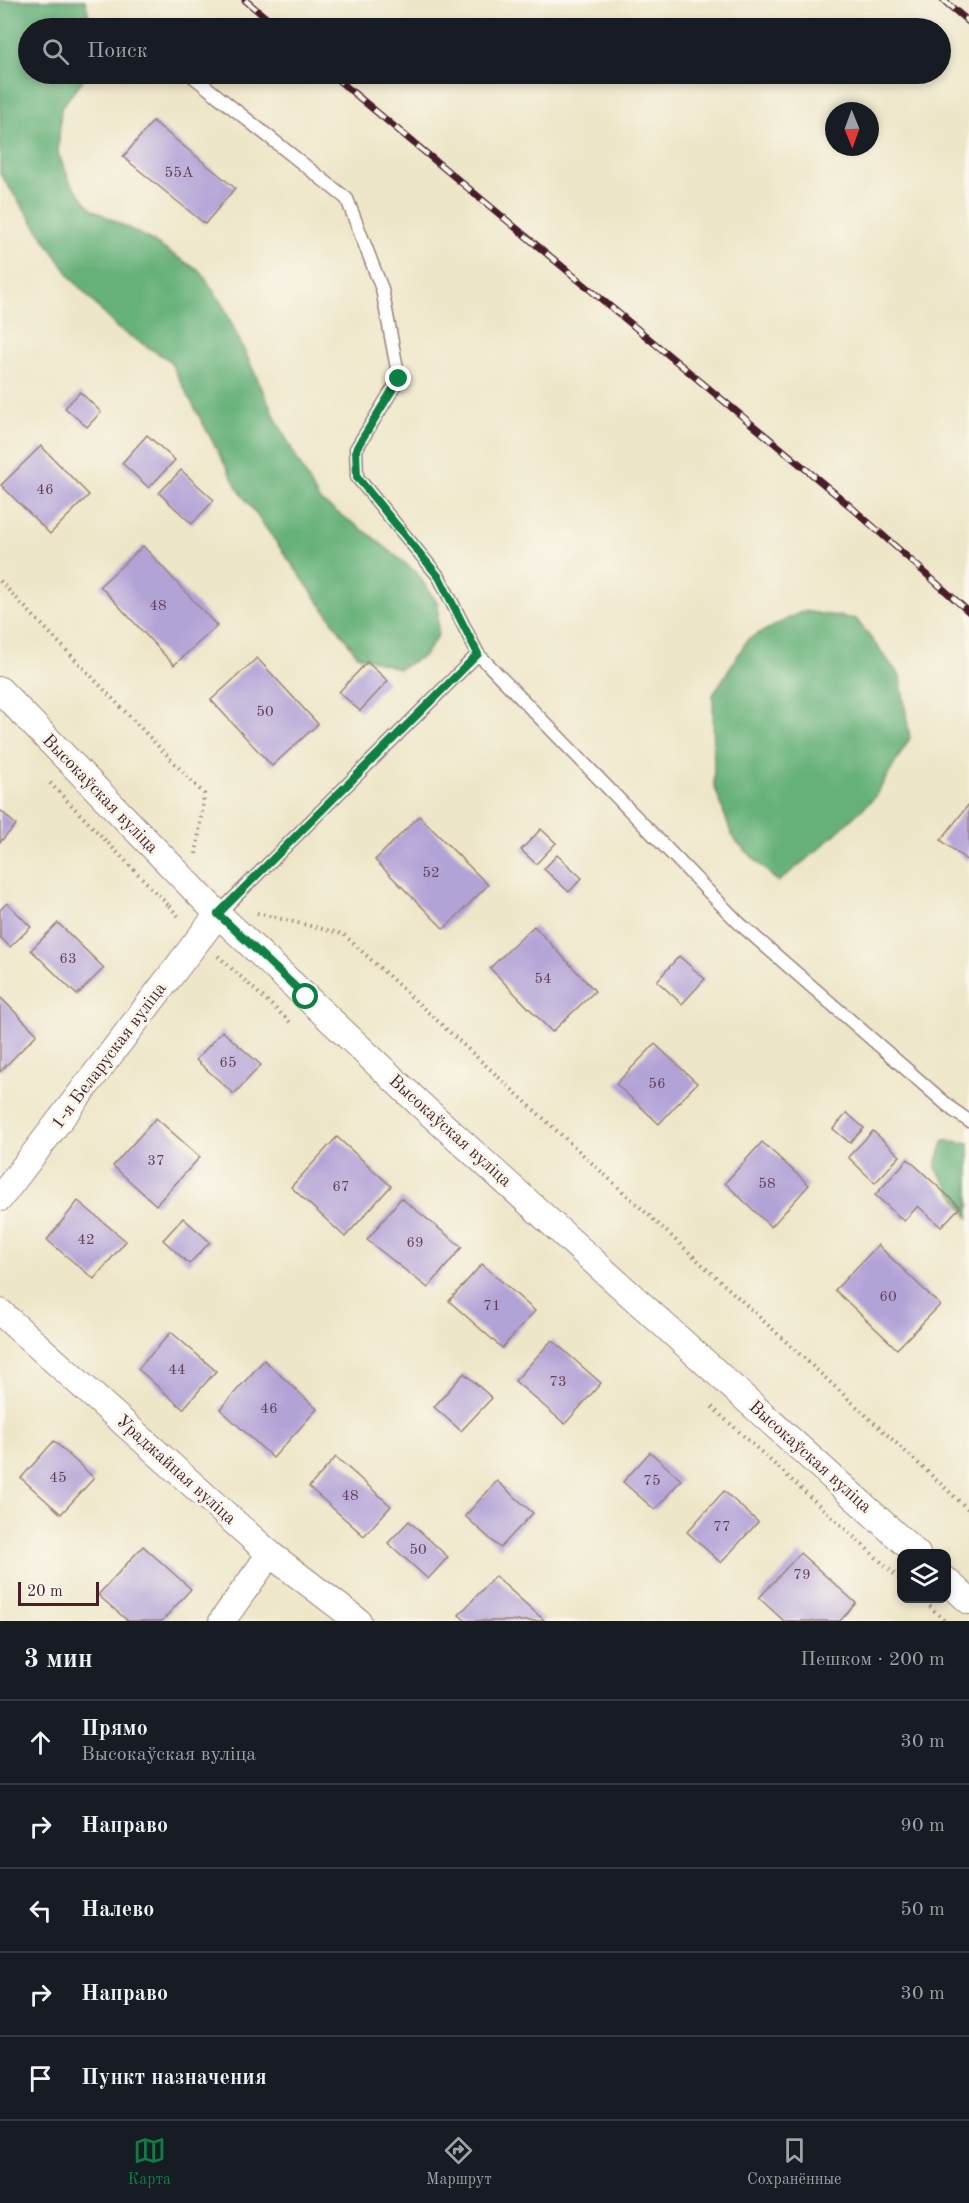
<!DOCTYPE html>
<html lang="ru">
<meta charset="utf-8">
<style>
body{margin:0;font-family:"Old Standard TT",serif;background:#20242c;color:#f1f3f6}
.controls{position:absolute;right:18px;bottom:18px;display:grid;overflow:hidden;border-radius:12px;box-shadow:0 3px 9px #0003}
.controls button{width:54px;height:54px;display:grid;place-items:center;padding:0;border:0;border-bottom:2px solid #363941;background:#171b24;color:#f1f3f6;font:30px sans-serif}
.compass{position:absolute;left:825px;top:102px;width:54px;height:54px;border-radius:50%;background:#171b24;box-shadow:0 3px 9px #0003;rotate:179deg}
.scale{position:absolute;left:18px;bottom:15px;width:81px;box-sizing:border-box;padding-left:6px;border:3px solid #4a1f2b;border-top:0;font-size:16px;line-height:21px;white-space:nowrap;color:#4a1f2b;-webkit-text-stroke:4px #fbf7ec;paint-order:stroke}
.stop{position:absolute;width:18px;height:18px;margin:-14px;border:4px solid #0b8043;border-radius:50%;background:#fff}
.stop.end{background:#0b8043;border-color:#fff;box-shadow:0 2px 6px #0008}
.list{margin:0;padding:0;list-style:none}
h2{display:flex;justify-content:space-between;align-items:center;height:78px;margin:0;padding:0 24px;font-size:26px}
h2 small{font-size:20px;font-weight:400;color:#9ea1a6}
.list li{display:grid;grid-template-columns:39px 1fr auto;gap:18px;align-items:center;box-sizing:border-box;height:84px;padding:0 24px;border-top:2px solid #363941}
.list b{display:block;font-size:22px;white-space:nowrap}
.list p{margin:0;font-size:20px;white-space:nowrap;color:#9ea1a6}
.list em{font-size:20px;font-style:normal;color:#9ea1a6}
.icon{flex:none;width:33px;height:33px;fill:none;stroke:currentColor;stroke-width:2;stroke-linecap:round;stroke-linejoin:round}
.map{position:relative;flex:none;width:969px;height:1621px;overflow:hidden}
.search{position:absolute;background:#171b24;box-shadow:0 3px 9px #0003;left:18px;right:18px;top:18px;height:66px;display:flex;align-items:center;gap:15px;box-sizing:border-box;padding:0 21px;border-radius:33px;color:#9ea1a6;font-size:22px}
.sheet{height:498px;background:#171b24}
nav{display:flex;justify-content:space-around;align-items:center;box-sizing:border-box;height:84px;border-top:2px solid #363941;background:#171b24;font-size:16px;color:#9ea1a6}
nav a{display:grid;justify-items:center;gap:3px}
nav .on{color:#0b8043}
.map>svg:first-child{display:block}
.forest{fill:#66b179;stroke:#586852;stroke-width:1.5}
.building{fill:#b2a3d7}
.lines{fill:none;stroke-linecap:round;stroke-linejoin:round}
.service-casing{stroke:#9c827a;stroke-width:15}
.minor-casing{stroke:#9c827a;stroke-width:28}
.path{stroke:#9c827a;stroke-width:4;stroke-dasharray:1.5 4.5;stroke-linecap:butt}
.service{stroke:#fff;stroke-width:12}
.minor{stroke:#fff;stroke-width:26}
.rail-casing{stroke:#4a1f2b;stroke-width:7}
.rail{stroke:#fbf7ec;stroke-width:4.5;stroke-dasharray:14;stroke-linecap:butt}
.route{stroke:#0b8043;stroke-width:8}
.labels{text-anchor:middle;dominant-baseline:central;stroke-width:6;stroke-linejoin:round;paint-order:stroke}
.number-label{font-size:15px;fill:#644056}
.street-label{font-size:18px;fill:#4a1f2b;stroke:#fbf7ec}
</style>
<div class="map">
<svg width="969" height="1621" viewBox="0 0 969 1621">
<rect width="100%" height="100%" fill="#fbf7ec"/>
<filter id="ink" filterUnits="userSpaceOnUse"><feTurbulence type="fractalNoise" baseFrequency=".0167" numOctaves="2"/><feDisplacementMap in="SourceGraphic" scale="12" xChannelSelector="R" yChannelSelector="G"/><feConvolveMatrix kernelMatrix="1 2 1 2 8 2 1 2 1" color-interpolation-filters="sRGB"/></filter>
<filter id="wash" filterUnits="userSpaceOnUse"><feTurbulence type="fractalNoise" baseFrequency=".008" numOctaves="4" result="noise"/><feDisplacementMap in="SourceGraphic" scale="24" xChannelSelector="R" yChannelSelector="G"/><feGaussianBlur stdDeviation="1.35" result="paint"/><feColorMatrix in="noise" values="0 0 0 0 0 0 0 0 0 0 0 0 0 0 0 0 0 1.4 0 .05"/><feComposite in="paint" operator="in"/></filter>
<g filter="url(#wash)">
<rect width="100%" height="100%" fill="#ede6c8"/>
<g class="forest">
<polygon points="0,0 85,0 92,28 28,28 28,74 84,74 82,81 61,108 58,153 70,182 92,209 147,238 201,272 223,305 278,423 319,500 369,534 417,573 438,604 438,635 424,656 399,669 357,655 238,489 169,360 117,328 72,279 0,174"/>
<polygon points="803,611 856,619 900,676 910,738 875,797 819,849 778,882 733,838 714,785 713,695 748,639"/>
<polygon points="944,1140 969,1143 969,1218 935,1167"/>
</g>
<g id="blocks">
<g class="building">
<polygon points="153,121 235,188 205,224 123,157"/>
<polygon points="80,392 101,412 87,427 65,408"/>
<polygon points="147,435 175,460 149,488 122,463"/>
<polygon points="41,446 89,495 50,534 1,485"/>
<polygon points="181,470 214,500 192,524 159,493"/>
<polygon points="143,546 217,626 174,665 100,586"/>
<polygon points="257,658 318,724 272,766 211,700"/>
<polygon points="367,662 388,681 360,711 339,692"/>
<polygon points="969,804 969,862 941,840"/>
<polygon points="0,810 16,825 0,842"/>
<polygon points="419,816 488,885 444,929 375,860"/>
<polygon points="541,829 556,843 536,864 521,850"/>
<polygon points="557,855 582,878 569,892 544,869"/>
<polygon points="7,903 31,927 10,947 0,937 0,910"/>
<polygon points="58,923 104,968 77,995 31,950"/>
<polygon points="534,926 595,991 552,1032 490,968"/>
<polygon points="679,956 705,979 682,1004 657,981"/>
<polygon points="0,997 37,1034 0,1072"/>
<polygon points="222,1031 261,1065 234,1094 196,1060"/>
<polygon points="655,1044 697,1083 659,1124 616,1084"/>
<polygon points="847,1113 864,1128 850,1143 833,1129"/>
<polygon points="156,1118 200,1157 156,1205 113,1166"/>
<polygon points="873,1131 900,1156 875,1183 848,1157"/>
<polygon points="337,1137 391,1186 345,1237 291,1187"/>
<polygon points="762,1142 809,1185 771,1227 725,1183"/>
<polygon points="908,1159 960,1207 941,1227 918,1206 904,1221 875,1195"/>
<polygon points="401,1198 462,1247 428,1288 367,1240"/>
<polygon points="78,1201 126,1241 94,1279 47,1240"/>
<polygon points="183,1218 210,1242 189,1264 163,1240"/>
<polygon points="878,1245 940,1305 897,1349 835,1290"/>
<polygon points="482,1264 535,1311 502,1348 449,1301"/>
<polygon points="171,1332 216,1371 183,1409 138,1369"/>
<polygon points="552,1340 601,1383 565,1424 515,1381"/>
<polygon points="264,1360 317,1409 273,1458 220,1409"/>
<polygon points="464,1373 492,1398 461,1431 434,1407"/>
<polygon points="54,1441 94,1478 61,1514 21,1478"/>
<polygon points="650,1452 681,1480 655,1510 623,1482"/>
<polygon points="336,1457 391,1506 364,1536 309,1487"/>
<polygon points="497,1481 533,1513 500,1548 465,1516"/>
<polygon points="724,1491 758,1522 721,1563 687,1532"/>
<polygon points="409,1521 448,1557 428,1579 388,1543"/>
<polygon points="143,1546 191,1589 162,1621 128,1621 98,1595"/>
<polygon points="800,1553 856,1603 840,1621 784,1621 759,1598"/>
<polygon points="495,1576 545,1621 466,1621 459,1615"/>
</g>
</g>
</g>
<g filter="url(#ink)">
<use href="#blocks" fill-opacity="0" stroke="#9c827a" stroke-width="1.5"/>
<g class="lines">
<defs>
<g id="service">
<polyline points="190,74 347,199 382,289 399,379 356,449 357,477 439,577 478,654"/>
<polyline points="218,914 478,654 739,923 953,1110 969,1121"/>
</g>
<g id="minor">
<polyline points="0,690 218,914 423,1107 917,1554"/>
<polyline points="0,1198 218,914"/>
<polyline points="0,1312 270,1554 358,1621"/>
<polyline points="946,1580 969,1601"/>
<polyline points="222,1621 270,1554"/>
</g>
</defs>
<use href="#service" class="service-casing"/>
<use href="#minor" class="minor-casing"/>
<g class="path">
<polyline points="0,581 204,794 196,855"/>
<polyline points="50,783 169,906"/>
<polyline points="169,906 181,919"/>
<polyline points="257,913 343,934 969,1510"/>
<polyline points="218,956 290,1022"/>
<polyline points="712,1407 902,1581"/>
<polyline points="921,1598 945,1621"/>
</g>
<use href="#service" class="service"/>
<use href="#minor" class="minor"/>
<defs>
<g id="rail">
<polyline points="245,0 278,28"/>
<polyline points="943,0 969,22"/>
<polyline points="331,74 850,506 969,612"/>
</g>
</defs>
<use href="#rail" class="rail-casing"/>
<use href="#rail" class="rail"/>
</g>
</g>
<g class="lines" filter="url(#ink)">
<polyline class="route" points="306,997 218,914 478,654 439,577 357,477 356,449 399,379"/>
</g>
<g class="labels">
<g class="number-label">
<text x="179" y="173">55А</text>
<text x="45" y="490">46</text>
<text x="158" y="606">48</text>
<text x="265" y="712">50</text>
<text x="431" y="873">52</text>
<text x="68" y="959">63</text>
<text x="543" y="979">54</text>
<text x="228" y="1063">65</text>
<text x="657" y="1084">56</text>
<text x="156" y="1161">37</text>
<text x="767" y="1184">58</text>
<text x="341" y="1187">67</text>
<text x="86" y="1240">42</text>
<text x="415" y="1243">69</text>
<text x="888" y="1297">60</text>
<text x="492" y="1306">71</text>
<text x="177" y="1370">44</text>
<text x="558" y="1382">73</text>
<text x="269" y="1409">46</text>
<text x="58" y="1478">45</text>
<text x="652" y="1481">75</text>
<text x="350" y="1496">48</text>
<text x="722" y="1527">77</text>
<text x="418" y="1550">50</text>
<text x="802" y="1575">79</text>
</g>
<g class="street-label">
<text transform="translate(100 794) rotate(46)">Высокаўская вуліца</text>
<text transform="translate(109 1056) rotate(-53)">1-я Беларуская вуліца</text>
<text transform="translate(450 1131) rotate(42)">Высокаўская вуліца</text>
<text transform="translate(810 1457) rotate(42)">Высокаўская вуліца</text>
<text transform="translate(176 1470) rotate(42)">Ураджайная вуліца</text>
</g>
</g>
</svg>
<div class="controls">
<button><svg class="icon" aria-label="layers" viewBox="0 0 24 24"><path d="M12 4l9 5-9 5-9-5zM3 14l9 5 9-5"/></svg></button>
</div>
<svg class="compass" viewBox="-18 -18 36 36"><path d="M0-13l5 13h-10z" fill="#e53935"/><path d="M0 13l5-13h-10z" fill="#9ea1a6"/></svg>
<div class="scale">20 m</div>
<div class="stop" style="left:306px;top:997px"></div>
<div class="stop end" style="left:399px;top:379px"></div>
<div class="search"><svg class="icon" aria-label="search" viewBox="0 0 24 24"><circle cx="10" cy="10" r="6"/><path d="M15 15l6 6"/></svg>Поиск</div>
</div>
<section class="sheet">
<h2>3 мин<small>Пешком · 200 m</small></h2>
<ul class="list">
<li><svg class="icon" aria-label="ahead" viewBox="0 0 24 24"><path d="M12 20V5M6 11l6-6 6 6"/></svg><div><b>Прямо</b><p>Высокаўская вуліца</p></div><em>30 m</em></li>
<li><svg class="icon" aria-label="right" viewBox="0 0 24 24"><path d="M7 20v-9h11M14 6l5 5-5 5"/></svg><div><b>Направо</b></div><em>90 m</em></li>
<li><svg class="icon" aria-label="left" viewBox="0 0 24 24"><path d="M17 20v-9H6M10 6l-5 5 5 5"/></svg><div><b>Налево</b></div><em>50 m</em></li>
<li><svg class="icon" aria-label="right" viewBox="0 0 24 24"><path d="M7 20v-9h11M14 6l5 5-5 5"/></svg><div><b>Направо</b></div><em>30 m</em></li>
<li><svg class="icon" aria-label="arrive" viewBox="0 0 24 24"><path d="M6 21V4h12l-3 4 3 4H6"/></svg><div><b>Пункт назначения</b></div></li>
</ul>
</section>
<nav>
<a class="on"><svg class="icon" aria-label="map" viewBox="0 0 24 24"><path d="M3 6l6-2 6 2 6-2v14l-6 2-6-2-6 2zM9 4v14M15 6v14"/></svg>Карта</a>
<a><svg class="icon" aria-label="directions" viewBox="0 0 24 24"><path d="M12 3l9 9-9 9-9-9zM9 14v-3h6M13 9l2 2-2 2"/></svg>Маршрут</a>
<a><svg class="icon" aria-label="saved" viewBox="0 0 24 24"><path d="M7 4h10v16l-5-4-5 4z"/></svg>Сохранённые</a>
</nav>
